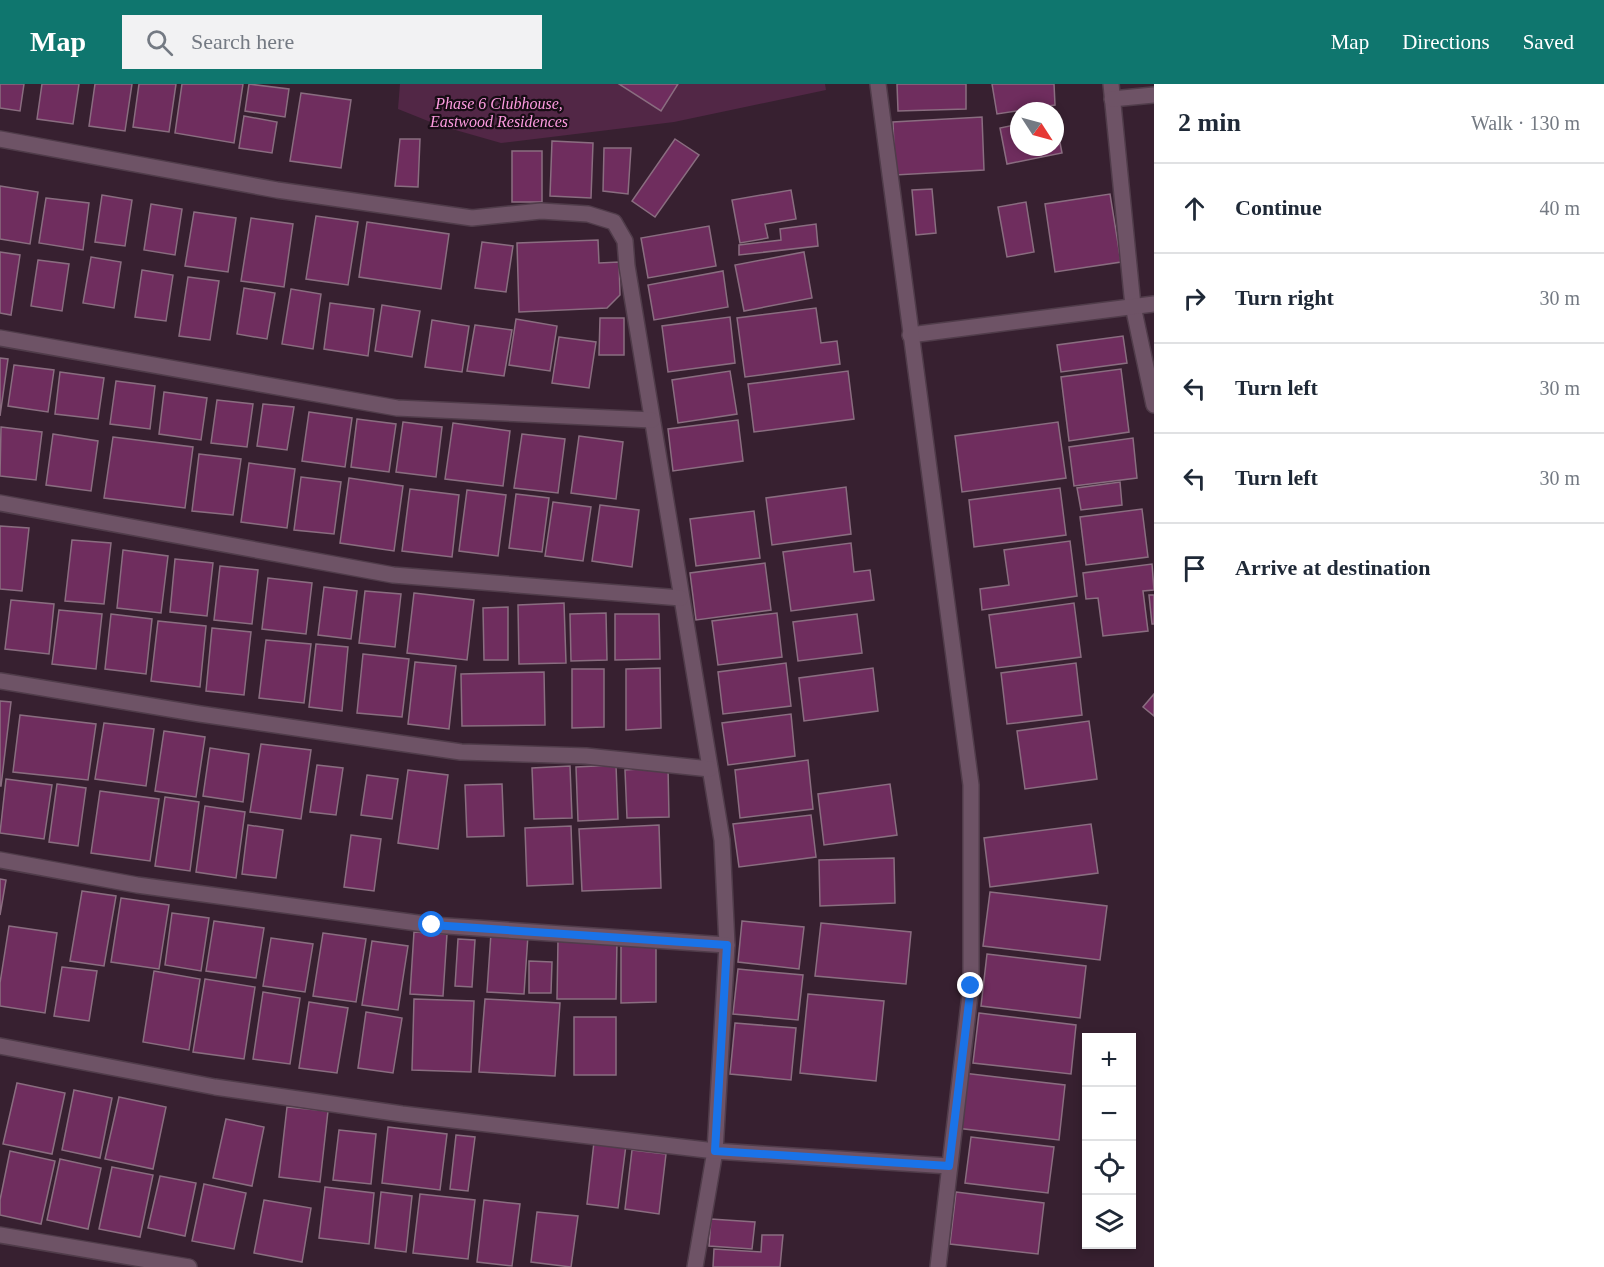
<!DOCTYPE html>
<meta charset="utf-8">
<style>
body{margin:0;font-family:Georgia,serif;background:#f2f2f3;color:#1f2937}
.controls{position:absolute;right:18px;bottom:18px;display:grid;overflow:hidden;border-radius:0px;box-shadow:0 3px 9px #0003}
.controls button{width:54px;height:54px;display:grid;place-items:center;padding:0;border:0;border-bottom:2px solid #e0e1e3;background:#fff;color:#1f2937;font:30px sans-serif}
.compass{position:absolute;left:1010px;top:18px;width:54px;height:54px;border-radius:50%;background:#fff;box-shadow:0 3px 9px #0003;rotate:126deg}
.stop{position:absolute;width:18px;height:18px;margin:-14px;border:4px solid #1a73e8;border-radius:50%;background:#fff}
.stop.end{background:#1a73e8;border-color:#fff;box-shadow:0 2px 6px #0008}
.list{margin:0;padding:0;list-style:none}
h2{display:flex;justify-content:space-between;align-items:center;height:78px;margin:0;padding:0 24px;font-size:26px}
h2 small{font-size:20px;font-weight:400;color:#747a83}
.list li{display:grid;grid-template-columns:39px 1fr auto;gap:18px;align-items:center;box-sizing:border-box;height:90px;padding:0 24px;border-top:2px solid #e0e1e3}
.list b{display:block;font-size:22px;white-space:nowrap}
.list em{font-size:20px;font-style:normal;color:#747a83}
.icon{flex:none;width:33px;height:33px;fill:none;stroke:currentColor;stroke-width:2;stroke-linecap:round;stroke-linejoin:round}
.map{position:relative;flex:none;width:1154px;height:1183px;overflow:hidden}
header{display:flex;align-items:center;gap:36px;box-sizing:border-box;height:84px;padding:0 30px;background:#0f766e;color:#fff}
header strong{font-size:28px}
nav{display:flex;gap:33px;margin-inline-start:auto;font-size:21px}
.search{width:420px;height:54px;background:#f2f2f3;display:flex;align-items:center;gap:15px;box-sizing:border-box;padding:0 21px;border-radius:0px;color:#747a83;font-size:22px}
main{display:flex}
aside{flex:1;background:#fff}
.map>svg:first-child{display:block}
.green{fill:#522746}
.building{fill:#6f2d5e;stroke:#8a6d80;stroke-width:1.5}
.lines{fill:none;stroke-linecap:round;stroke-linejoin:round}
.street-casing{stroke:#503c4a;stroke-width:18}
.secondary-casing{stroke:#503c4a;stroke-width:18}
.street{stroke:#6e5366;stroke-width:15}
.secondary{stroke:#6e5366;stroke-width:15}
.route{stroke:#1a73e8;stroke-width:8}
.labels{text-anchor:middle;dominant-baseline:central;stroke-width:4.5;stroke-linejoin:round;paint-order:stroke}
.park-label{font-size:16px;font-style:italic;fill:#fc9bdf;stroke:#180d15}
</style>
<header>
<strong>Map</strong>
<div class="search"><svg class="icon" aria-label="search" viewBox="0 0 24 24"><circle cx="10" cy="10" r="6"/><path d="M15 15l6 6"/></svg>Search here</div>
<nav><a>Map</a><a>Directions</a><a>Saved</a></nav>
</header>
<main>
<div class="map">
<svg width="1154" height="1183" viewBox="0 0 1154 1183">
<rect width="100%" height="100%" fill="#372030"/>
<polygon class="green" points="400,0 825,0 826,6 674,38 501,59 438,41 398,25"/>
<g class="building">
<polygon points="0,0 24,0 20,27 0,24"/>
<polygon points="42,0 79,0 73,40 37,35"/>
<polygon points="95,0 132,0 125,47 89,42"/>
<polygon points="139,0 176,0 169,48 133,43"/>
<polygon points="182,0 243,0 234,59 175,49"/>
<polygon points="249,0 289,5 285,33 245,27"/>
<polygon points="619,0 678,0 661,27"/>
<polygon points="897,0 966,0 966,25 898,27"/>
<polygon points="992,0 1054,0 1055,21 997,30"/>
<polygon points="301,9 351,16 341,84 290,77"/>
<polygon points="244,32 277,38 272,69 239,64"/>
<polygon points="982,33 984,86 895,91 893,38"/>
<polygon points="1055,33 1062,69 1007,80 1000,44 1019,40 1019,63 1055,63"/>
<polygon points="400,55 420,55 418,103 395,102"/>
<polygon points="675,55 699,71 655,133 632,117"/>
<polygon points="552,57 593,59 591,114 550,112"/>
<polygon points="604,64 631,64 628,110 603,107"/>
<rect x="512" y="67" width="30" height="51"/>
<polygon points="0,102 38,108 30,160 0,155"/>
<polygon points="932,105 936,149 916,151 912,106"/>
<polygon points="791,106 796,135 765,140 768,154 740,159 732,116"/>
<polygon points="1110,110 1121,178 1055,188 1045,120"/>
<polygon points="102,111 132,116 125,162 95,158"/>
<polygon points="46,114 89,119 83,166 39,159"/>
<polygon points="1026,118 1034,168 1007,173 998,123"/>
<polygon points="151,120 182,125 175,171 144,166"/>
<polygon points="194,128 236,134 228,188 185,182"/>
<polygon points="316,132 358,138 348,201 306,195"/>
<polygon points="251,134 293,140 284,203 241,197"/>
<polygon points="367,138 449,150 441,205 359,193"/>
<polygon points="816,140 818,162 739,171 739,161 781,156 780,145"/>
<polygon points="709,142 716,182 648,194 641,154"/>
<polygon points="598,156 599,179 619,178 620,211 607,224 519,228 517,159"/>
<polygon points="482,158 513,162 506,208 475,204"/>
<polygon points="0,168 20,171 11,231 0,229"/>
<polygon points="804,168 812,214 744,227 735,181"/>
<polygon points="91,173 121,178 114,224 83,219"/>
<polygon points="38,176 69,180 62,227 31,222"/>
<polygon points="142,186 173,191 166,237 135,233"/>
<polygon points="723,187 728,223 654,236 648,201"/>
<polygon points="188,193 219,197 210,256 179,252"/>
<polygon points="244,204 275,209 267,255 237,250"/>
<polygon points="291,205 321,210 313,265 282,260"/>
<polygon points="330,219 374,225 368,272 324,265"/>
<polygon points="382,221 420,227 412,273 375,267"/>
<polygon points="816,224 821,259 837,257 840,280 745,293 737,234"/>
<polygon points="730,233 735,279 668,288 662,242"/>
<polygon points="600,234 624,234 624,271 599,271"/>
<polygon points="516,235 557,242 550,287 509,281"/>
<polygon points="432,236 469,242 462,288 425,283"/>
<polygon points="475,241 512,246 504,292 467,287"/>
<polygon points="1123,252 1127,279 1061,288 1057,261"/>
<polygon points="559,253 596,258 589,304 552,299"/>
<polygon points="0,274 8,275 0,332"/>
<polygon points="14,281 54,286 48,328 8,322"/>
<polygon points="1121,285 1129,348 1069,357 1061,293"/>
<polygon points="730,287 737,330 678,339 672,296"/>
<polygon points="848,287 854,335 754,348 748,300"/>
<polygon points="60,288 104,294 98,335 55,330"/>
<polygon points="116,297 155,302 150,345 110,340"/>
<polygon points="164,308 207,314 201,356 159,350"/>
<polygon points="217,316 253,320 247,363 211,359"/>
<polygon points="263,320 294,323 287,366 257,362"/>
<polygon points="309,328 352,334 345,383 302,377"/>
<polygon points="357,335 396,340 389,388 351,383"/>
<polygon points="738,336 743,377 673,387 668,345"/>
<polygon points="403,338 442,343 436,393 396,388"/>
<polygon points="1058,338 1066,394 962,408 955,352"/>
<polygon points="453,339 510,347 503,402 445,395"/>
<polygon points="1,343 42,348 36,396 0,392"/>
<polygon points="53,350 98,357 91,407 46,401"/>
<polygon points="522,350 565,355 558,409 514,404"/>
<polygon points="579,352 623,358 616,415 571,409"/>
<polygon points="113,353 193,363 185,424 104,414"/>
<polygon points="1133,354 1137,394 1074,402 1069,363"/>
<polygon points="199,370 241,375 233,431 192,427"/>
<polygon points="249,379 295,385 287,444 241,438"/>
<polygon points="301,393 341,398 334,450 294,446"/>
<polygon points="349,394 403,402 394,467 340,459"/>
<polygon points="1120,398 1122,421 1081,426 1077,404"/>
<polygon points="846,403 851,450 772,461 766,414"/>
<polygon points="1060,404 1066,451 974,463 969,416"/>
<polygon points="410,405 459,411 452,473 402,467"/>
<polygon points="467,406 506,411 498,472 459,467"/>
<polygon points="516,410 549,414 542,468 509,464"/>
<polygon points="553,418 591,423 583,477 545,472"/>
<polygon points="600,421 639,426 632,483 592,477"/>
<polygon points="1142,425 1148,473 1086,481 1080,433"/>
<polygon points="754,427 760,474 696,482 690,435"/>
<polygon points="0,442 29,444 22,507 0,505"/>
<polygon points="72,456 111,459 104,520 65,517"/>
<polygon points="1070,457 1077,512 982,526 980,505 1009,501 1004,466"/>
<polygon points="851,459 854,488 870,486 874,516 791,527 783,468"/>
<polygon points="123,466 168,472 161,529 117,524"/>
<polygon points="175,475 213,479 207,532 170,528"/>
<polygon points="765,479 771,526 696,536 690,489"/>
<polygon points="1152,480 1154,506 1143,507 1148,547 1103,552 1098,514 1086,515 1083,489"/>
<polygon points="220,482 258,486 252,540 214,536"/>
<polygon points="268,494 312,499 306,550 262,545"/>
<polygon points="324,503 357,507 351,555 318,551"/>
<polygon points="365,507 401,510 395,563 359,559"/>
<polygon points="414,509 474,516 467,576 407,569"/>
<polygon points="1149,511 1154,511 1154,540 1152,540"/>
<polygon points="11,516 54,520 49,570 5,565"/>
<polygon points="564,519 566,579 519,580 518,521"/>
<polygon points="1074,519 1081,573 996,584 989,531"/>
<polygon points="508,523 508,576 484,576 483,524"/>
<polygon points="59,526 102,530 96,585 52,580"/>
<polygon points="606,529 607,576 571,577 570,530"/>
<polygon points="777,529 782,573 718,581 712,537"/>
<polygon points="111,530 152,535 146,590 105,585"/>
<polygon points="615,530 659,530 660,575 615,576"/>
<polygon points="857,530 862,569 798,577 793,538"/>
<polygon points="158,537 206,542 200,603 151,597"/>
<polygon points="212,544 251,548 244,611 206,607"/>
<polygon points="266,556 311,560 304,619 259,614"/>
<polygon points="316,560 348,563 342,627 309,623"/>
<polygon points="363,570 409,575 402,633 357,629"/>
<polygon points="415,578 456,582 449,645 408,640"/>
<polygon points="786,579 791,622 723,630 718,588"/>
<polygon points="1076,579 1082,631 1007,640 1001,589"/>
<polygon points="660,584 661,644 626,646 626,585"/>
<polygon points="873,584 878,627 804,637 799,594"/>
<polygon points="572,585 604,585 604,643 572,644"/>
<polygon points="544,588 545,641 462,642 461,590"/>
<polygon points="1154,610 1154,632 1143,623"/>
<polygon points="0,617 11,618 1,702 0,702"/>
<polygon points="791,630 795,672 728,681 722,639"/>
<polygon points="20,631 96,640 88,696 13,688"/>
<polygon points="1089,637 1097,695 1025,705 1017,647"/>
<polygon points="104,639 154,645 146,702 95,695"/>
<polygon points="164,647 205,653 196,713 155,707"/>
<polygon points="261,660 311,666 301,735 250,728"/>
<polygon points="210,664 249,670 243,718 203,712"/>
<polygon points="808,676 813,725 740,734 735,686"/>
<polygon points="317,681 343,684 336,731 310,728"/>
<polygon points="616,681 618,735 578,737 576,683"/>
<polygon points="570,682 572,734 534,735 532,684"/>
<polygon points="668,683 669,733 627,734 625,686"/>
<polygon points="408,686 448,691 438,765 398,759"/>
<polygon points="367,691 398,695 392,735 361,731"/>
<polygon points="6,695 52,701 44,755 0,749"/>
<polygon points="57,700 86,704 78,762 49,758"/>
<polygon points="502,700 504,752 467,753 465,701"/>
<polygon points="890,700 897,751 824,761 818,710"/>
<polygon points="100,707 159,715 150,777 91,769"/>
<polygon points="165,713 199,718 190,787 155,782"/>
<polygon points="205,722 245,728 236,794 196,788"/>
<polygon points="811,731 816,773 739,783 733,740"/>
<polygon points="1091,740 1098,789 990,803 984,754"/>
<polygon points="248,741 283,746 276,794 242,790"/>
<polygon points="659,741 661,804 582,807 579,745"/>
<polygon points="571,742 573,800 527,802 525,744"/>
<polygon points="351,751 381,755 374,807 344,803"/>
<polygon points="894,774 895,819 820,822 819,776"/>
<polygon points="0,795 6,796 0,831"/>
<polygon points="82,807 116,812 104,882 70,877"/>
<polygon points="990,808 1107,822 1100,876 983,862"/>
<polygon points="121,814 169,821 159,885 111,878"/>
<polygon points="172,829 209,834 201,887 165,881"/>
<polygon points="214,837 264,844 256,894 206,887"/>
<polygon points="742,837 804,843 799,885 738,878"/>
<polygon points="821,839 911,848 906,900 815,892"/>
<polygon points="9,842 57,849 45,929 0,922 0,899"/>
<polygon points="414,848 447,850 443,912 410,910"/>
<polygon points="323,849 366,855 356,918 313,912"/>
<polygon points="491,849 528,851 524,910 487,908"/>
<polygon points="271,854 313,860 305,908 263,902"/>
<polygon points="458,855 475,856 472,903 455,902"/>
<polygon points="558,856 617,856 616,915 557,915"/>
<polygon points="372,857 408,862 398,926 362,921"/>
<polygon points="621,859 656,859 656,918 621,919"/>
<polygon points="987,870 1086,882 1080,934 981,922"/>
<polygon points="529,877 552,878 551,909 529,909"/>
<polygon points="62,883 97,887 89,937 54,932"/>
<polygon points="738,885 803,891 798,936 733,930"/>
<polygon points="154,887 200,895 189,966 143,958"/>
<polygon points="205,895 255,903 244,975 193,968"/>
<polygon points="263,908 300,914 290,980 253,975"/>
<polygon points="808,910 884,917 876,997 800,989"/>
<polygon points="414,915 474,917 471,988 412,986"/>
<polygon points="485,915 560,919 555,992 479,988"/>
<polygon points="309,918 348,924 337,989 299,984"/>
<polygon points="366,928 402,934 393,989 358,984"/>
<polygon points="979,929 1076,941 1071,990 973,979"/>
<rect x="574" y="933" width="42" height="58"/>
<polygon points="735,939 796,944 791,996 730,990"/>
<polygon points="963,989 1065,1001 1059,1056 956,1044"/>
<polygon points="17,999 65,1009 52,1070 3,1060"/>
<polygon points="74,1006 112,1014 100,1074 62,1066"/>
<polygon points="119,1013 166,1023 153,1085 105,1075"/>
<polygon points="287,1023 328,1027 320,1098 279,1093"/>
<polygon points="226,1035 264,1043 252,1102 213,1094"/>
<polygon points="388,1043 447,1050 440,1106 382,1099"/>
<polygon points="339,1046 376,1050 371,1100 333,1096"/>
<polygon points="456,1051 475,1053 468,1107 450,1105"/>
<polygon points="971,1053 1054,1063 1048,1109 965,1099"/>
<polygon points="594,1058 626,1061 618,1124 587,1120"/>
<polygon points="632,1066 666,1070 659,1130 625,1125"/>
<polygon points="10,1067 55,1077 41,1140 0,1131 0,1116"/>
<polygon points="60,1075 101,1084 88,1145 47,1136"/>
<polygon points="112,1083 153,1091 140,1153 99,1145"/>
<polygon points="160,1092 196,1099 185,1152 148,1144"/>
<polygon points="204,1100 246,1109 234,1165 192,1157"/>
<polygon points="325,1103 374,1109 369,1160 319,1154"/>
<polygon points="381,1108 412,1112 406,1168 375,1164"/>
<polygon points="956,1108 1044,1119 1038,1170 950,1160"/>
<polygon points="420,1110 475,1116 468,1175 413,1169"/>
<polygon points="264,1116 311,1124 302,1178 254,1169"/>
<polygon points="484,1116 520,1120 512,1182 477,1178"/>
<polygon points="537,1128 578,1132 571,1183 531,1178"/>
<polygon points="711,1135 755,1138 752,1165 709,1162"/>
<polygon points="762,1151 783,1151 780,1183 713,1183 714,1165 761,1168"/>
</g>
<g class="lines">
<defs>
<g id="street">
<polyline points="1111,0 1133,222 1154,321"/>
<polyline points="1112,15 1154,11"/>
<polyline points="0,55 277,106 472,134 541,127 588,130 614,138 625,157 627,182 722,756 727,861 715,1067 695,1183"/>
<polyline points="910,251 1154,220"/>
<polyline points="0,254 397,324 652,336"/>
<polyline points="0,419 393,491 681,514"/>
<polyline points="0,597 200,630 461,668 586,672 710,685"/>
<polyline points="0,776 137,801 432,841 727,861"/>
<polyline points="0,962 215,1003 402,1030 715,1067 949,1082"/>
<polyline points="0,1151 189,1183"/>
</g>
<polyline id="secondary" points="878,0 971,701 971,902 938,1183"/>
</defs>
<use href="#street" class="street-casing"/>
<use href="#secondary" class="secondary-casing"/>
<use href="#street" class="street"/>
<use href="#secondary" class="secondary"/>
</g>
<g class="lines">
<polyline class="route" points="432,841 727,861 715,1067 949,1082 971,902"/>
</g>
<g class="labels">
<g class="park-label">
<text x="499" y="19">Phase 6 Clubhouse,<tspan x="499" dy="18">Eastwood Residences</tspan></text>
</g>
</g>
</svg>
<div class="controls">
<button>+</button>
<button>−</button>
<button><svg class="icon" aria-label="locate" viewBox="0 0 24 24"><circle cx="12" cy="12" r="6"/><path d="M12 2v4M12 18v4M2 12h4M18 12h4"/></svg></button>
<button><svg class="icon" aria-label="layers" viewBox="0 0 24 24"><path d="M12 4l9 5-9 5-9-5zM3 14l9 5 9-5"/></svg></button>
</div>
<svg class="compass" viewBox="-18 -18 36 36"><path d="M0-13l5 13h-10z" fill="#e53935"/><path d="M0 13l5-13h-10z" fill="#747a83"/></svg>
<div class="stop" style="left:432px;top:841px"></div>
<div class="stop end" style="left:971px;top:902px"></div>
</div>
<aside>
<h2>2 min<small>Walk · 130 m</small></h2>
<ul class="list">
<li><svg class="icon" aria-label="ahead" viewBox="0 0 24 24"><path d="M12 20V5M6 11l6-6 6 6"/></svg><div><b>Continue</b></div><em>40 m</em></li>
<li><svg class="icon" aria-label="right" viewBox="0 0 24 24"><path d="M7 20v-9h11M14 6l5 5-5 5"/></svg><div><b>Turn right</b></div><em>30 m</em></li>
<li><svg class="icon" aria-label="left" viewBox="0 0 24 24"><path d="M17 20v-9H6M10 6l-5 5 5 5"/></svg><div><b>Turn left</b></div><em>30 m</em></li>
<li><svg class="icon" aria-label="left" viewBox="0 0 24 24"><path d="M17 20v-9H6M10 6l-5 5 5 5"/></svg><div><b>Turn left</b></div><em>30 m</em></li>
<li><svg class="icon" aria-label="arrive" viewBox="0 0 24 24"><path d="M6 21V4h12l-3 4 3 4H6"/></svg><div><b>Arrive at destination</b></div></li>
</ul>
</aside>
</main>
